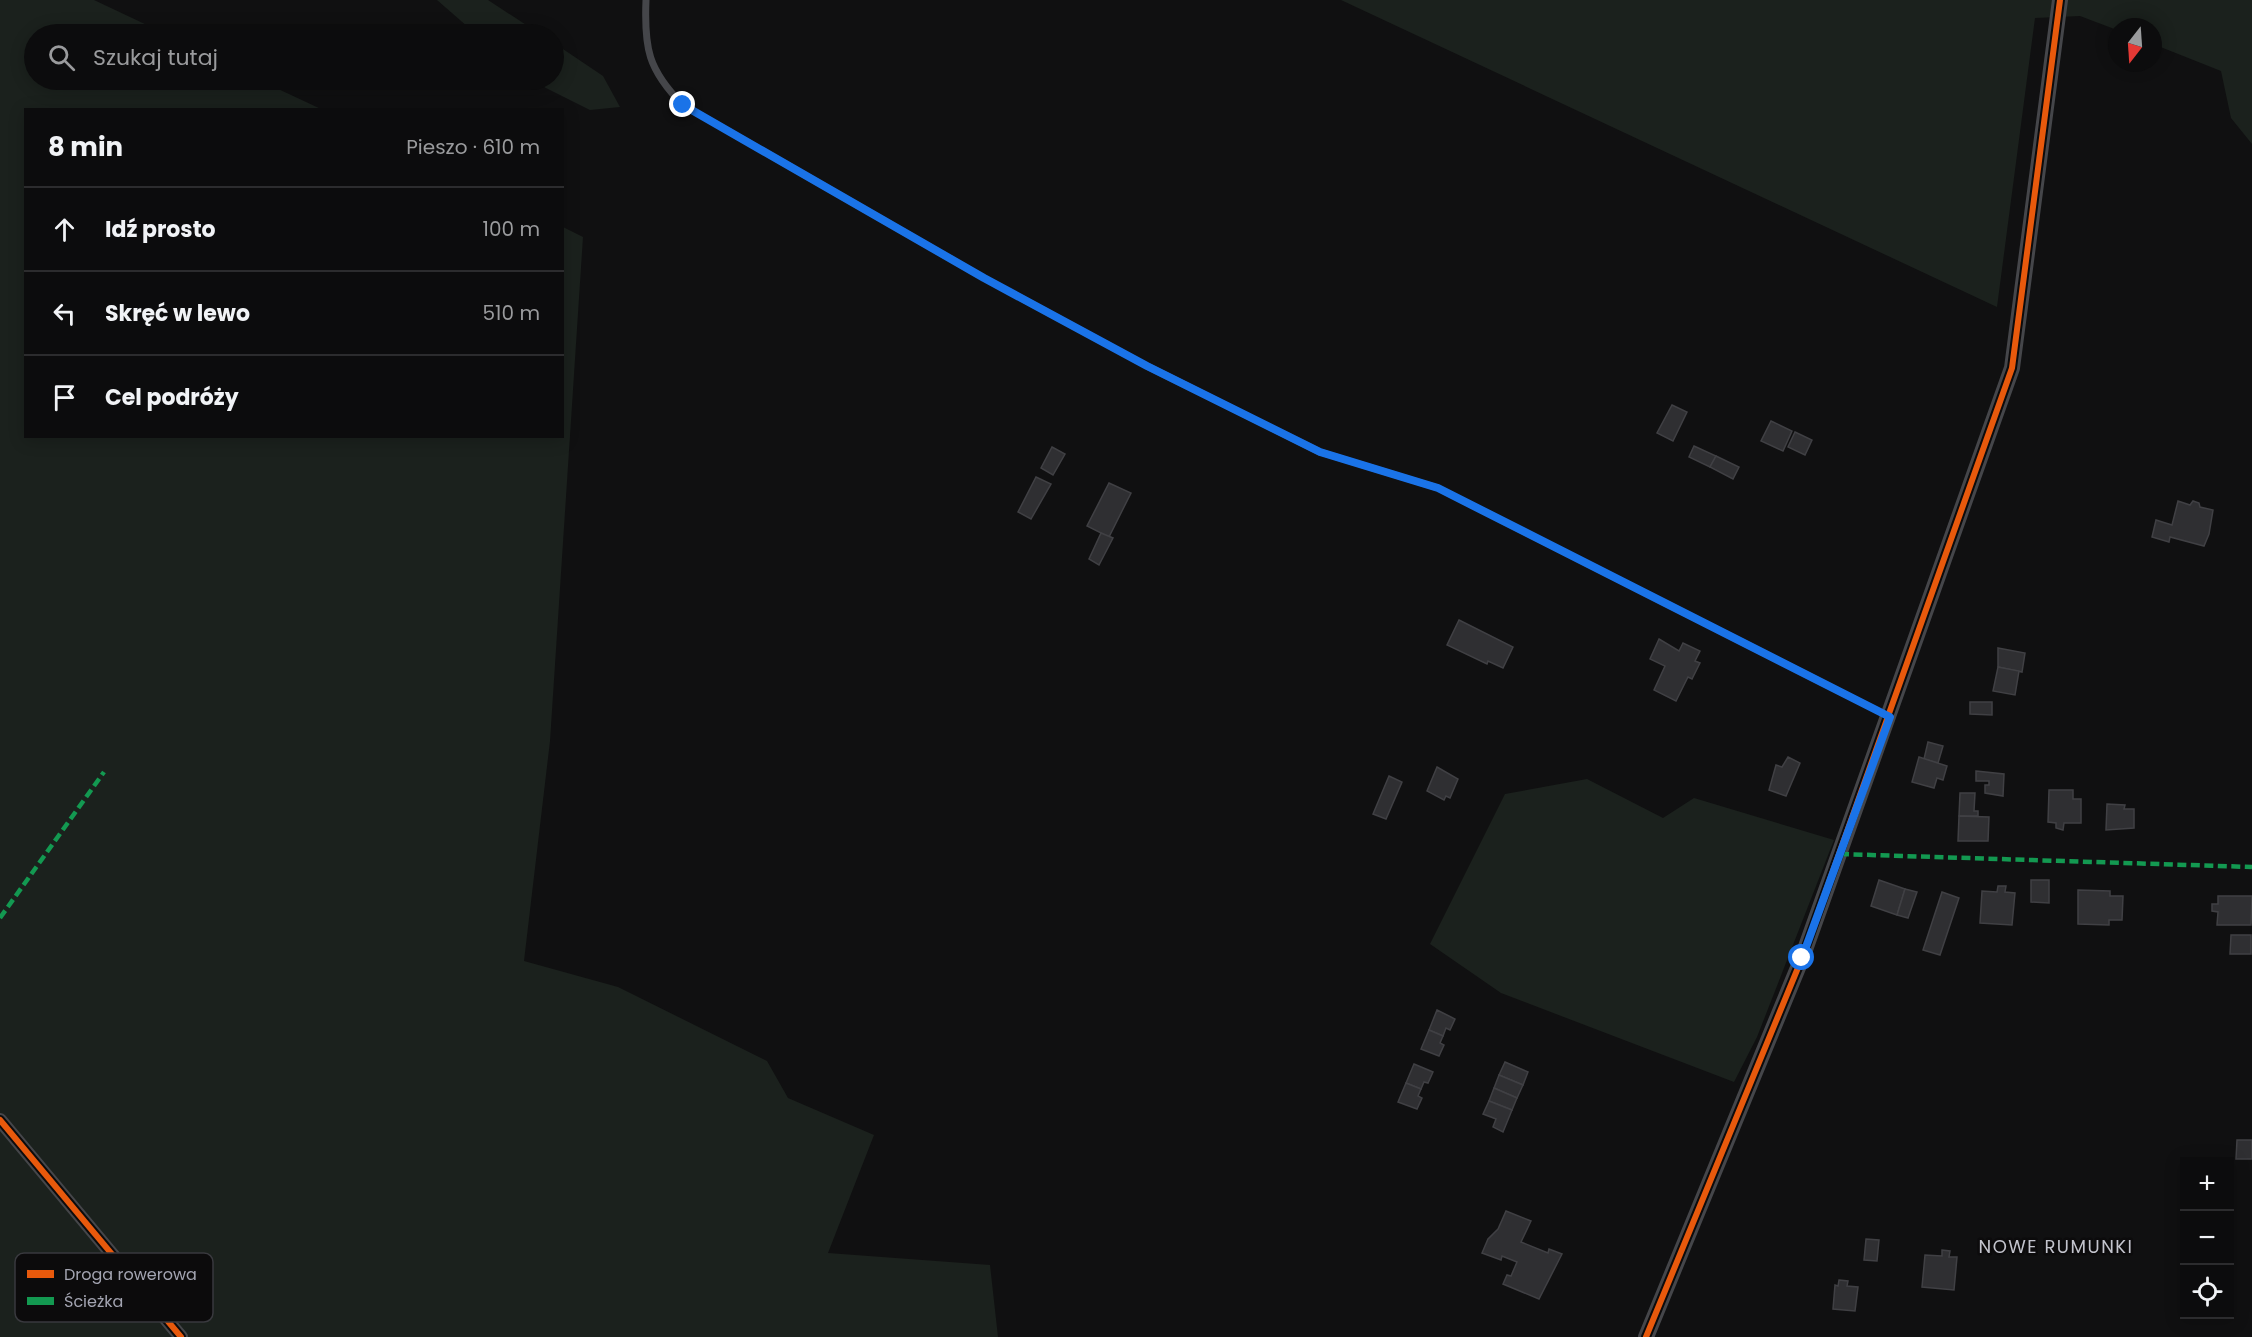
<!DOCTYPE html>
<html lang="pl">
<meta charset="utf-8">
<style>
body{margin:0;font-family:Poppins,sans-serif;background:#1a1a1b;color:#f1f3f6}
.controls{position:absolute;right:18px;bottom:18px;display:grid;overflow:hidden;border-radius:0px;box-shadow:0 3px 15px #0003}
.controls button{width:54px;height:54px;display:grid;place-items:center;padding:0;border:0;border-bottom:2px solid #2c2c2e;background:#0c0c0d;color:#f1f3f6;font:30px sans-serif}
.compass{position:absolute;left:2108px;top:18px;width:54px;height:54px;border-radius:50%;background:#0c0c0d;box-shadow:0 3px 15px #0003;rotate:197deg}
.stop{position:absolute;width:18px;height:18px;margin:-14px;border:4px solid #1a73e8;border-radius:50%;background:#fff}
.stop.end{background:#1a73e8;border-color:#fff;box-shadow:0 2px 6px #0008}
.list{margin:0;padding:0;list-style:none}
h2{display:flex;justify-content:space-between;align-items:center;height:78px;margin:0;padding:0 24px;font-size:26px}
h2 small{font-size:20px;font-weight:400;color:#9a9b9d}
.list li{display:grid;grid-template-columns:39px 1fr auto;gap:18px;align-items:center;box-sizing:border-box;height:84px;padding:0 24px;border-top:2px solid #2c2c2e}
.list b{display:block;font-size:22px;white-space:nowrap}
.list em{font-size:20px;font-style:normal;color:#9a9b9d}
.icon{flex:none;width:33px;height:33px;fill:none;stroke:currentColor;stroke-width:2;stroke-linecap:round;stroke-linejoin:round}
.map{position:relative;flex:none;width:2252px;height:1337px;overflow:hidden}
.search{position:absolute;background:#0c0c0d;box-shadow:0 3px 15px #0003;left:24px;top:24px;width:540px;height:66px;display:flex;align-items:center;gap:15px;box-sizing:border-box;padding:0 21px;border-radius:33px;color:#9a9b9d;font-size:22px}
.panel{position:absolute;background:#0c0c0d;box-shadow:0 3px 15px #0003;left:24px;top:108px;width:540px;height:330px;border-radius:0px}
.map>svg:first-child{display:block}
.green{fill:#1b211d}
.building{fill:#2f2f32;stroke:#404044;stroke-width:1.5}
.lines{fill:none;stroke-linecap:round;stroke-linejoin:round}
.service{stroke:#45464a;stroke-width:7}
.minor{stroke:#45464a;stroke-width:14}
.tertiary{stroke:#45464a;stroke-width:16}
.quiet{stroke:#139951;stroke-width:4.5;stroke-dasharray:9 4.5;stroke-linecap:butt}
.cycleway-casing{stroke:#0c0b0c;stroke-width:10}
.cycleway{stroke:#e8590c;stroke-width:6}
.route{stroke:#1a73e8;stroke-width:8}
.labels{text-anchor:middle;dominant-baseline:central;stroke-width:5;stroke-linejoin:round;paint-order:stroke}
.quarter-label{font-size:18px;letter-spacing:1.5px;fill:#c3c4cd;stroke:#0c0b0c}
.key{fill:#0c0b0c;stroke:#39393e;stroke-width:1.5}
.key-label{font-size:16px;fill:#a3a4b1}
</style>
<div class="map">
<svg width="2252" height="1337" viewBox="0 0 2252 1337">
<rect width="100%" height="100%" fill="#101011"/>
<g class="green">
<polygon points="0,0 94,0 166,34 34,34 34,80 259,80 321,109 26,110 26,436 562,436 563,227 583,237 550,741 524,961 618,987 767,1061 788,1098 874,1135 828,1253 990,1265 998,1337 0,1337"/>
<polygon points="437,0 488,0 540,34 476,34"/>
<polygon points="1341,0 2252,0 2252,144 2231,118 2221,71 2153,44 2153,27 2117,27 2117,30 2080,16 2035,18 1997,307"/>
<polygon points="554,43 603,76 620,107 590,110 530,80 554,80"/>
<polygon points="1587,779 1663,818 1694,798 1834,840 1757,1037 1734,1082 1501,993 1430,944 1505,794"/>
</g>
<g class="building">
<polygon points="1672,405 1687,412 1673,441 1657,433"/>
<polygon points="1771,421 1792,431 1783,451 1761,441"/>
<polygon points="1795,432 1812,440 1805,455 1788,447"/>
<polygon points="1694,446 1716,456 1710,467 1689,457"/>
<polygon points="1052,447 1065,454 1053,475 1041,468"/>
<polygon points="1716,456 1739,467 1733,479 1710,467"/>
<polygon points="1036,477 1051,484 1031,519 1018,512"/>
<polygon points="1109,483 1131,493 1109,537 1087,526"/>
<polygon points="2178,501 2190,505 2193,501 2199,503 2200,507 2213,510 2209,534 2204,546 2170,537 2169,542 2152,537 2156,520 2172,525"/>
<polygon points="1101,533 1113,538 1099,565 1089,559"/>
<polygon points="1459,620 1513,647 1503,668 1488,661 1487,664 1447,645"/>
<polygon points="1659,639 1679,651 1683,643 1700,651 1695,661 1700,663 1692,679 1688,677 1676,701 1654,690 1665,666 1650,659"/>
<polygon points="1998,648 2025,653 2022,672 1998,667"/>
<polygon points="1998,667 2019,671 2015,695 1993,691"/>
<polygon points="1970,702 1992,702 1992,715 1970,714"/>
<polygon points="1928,742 1943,746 1938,763 1924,759"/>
<polygon points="1788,757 1800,763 1786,796 1769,790 1776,765 1782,767"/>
<polygon points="1919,757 1947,766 1943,780 1937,778 1934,788 1912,782"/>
<polygon points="1437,767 1458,779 1450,798 1446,796 1444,800 1427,791"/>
<polygon points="1976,771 2004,774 2003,796 1985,793 1985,785 1989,785 1989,781 1976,781"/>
<polygon points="1389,776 1402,782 1386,819 1373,814"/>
<polygon points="2049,790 2073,790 2073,799 2081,799 2081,823 2064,823 2063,830 2056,828 2056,823 2048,822"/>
<polygon points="1960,793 1975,793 1974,811 1978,811 1978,816 1959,816"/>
<polygon points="2107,804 2125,805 2124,809 2134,809 2134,828 2106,830"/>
<polygon points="1959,816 1989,817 1988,841 1958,841"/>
<polygon points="1879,880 1905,889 1897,915 1871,906"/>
<polygon points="2031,880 2049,880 2049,903 2031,902"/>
<polygon points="1998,886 2006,886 2005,892 2015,893 2012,925 1980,923 1982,891 1997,892"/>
<polygon points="1905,889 1917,892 1908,918 1897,915"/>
<polygon points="2078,890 2110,891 2110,896 2123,896 2122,920 2109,920 2109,925 2078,924"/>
<polygon points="1942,892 1959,898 1940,955 1923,950"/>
<polygon points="2218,896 2252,896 2251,925 2217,925 2218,912 2212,911 2212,904 2218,904"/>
<polygon points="2231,935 2251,935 2251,954 2230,954"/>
<polygon points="1437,1010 1455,1019 1450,1030 1446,1028 1443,1036 1429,1030"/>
<polygon points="1429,1030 1443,1036 1440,1043 1444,1045 1439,1056 1421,1049"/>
<polygon points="1505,1062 1528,1072 1523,1085 1499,1075"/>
<polygon points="1414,1064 1433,1072 1428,1083 1424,1082 1421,1089 1406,1083"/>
<polygon points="1499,1075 1523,1085 1517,1098 1494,1088"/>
<polygon points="1406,1083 1421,1089 1418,1096 1422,1098 1417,1109 1398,1102"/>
<polygon points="1494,1088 1517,1098 1512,1110 1489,1101"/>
<polygon points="1489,1101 1512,1110 1503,1132 1493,1127 1496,1119 1483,1114"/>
<polygon points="2237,1140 2252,1140 2252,1159 2236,1159"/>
<polygon points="1506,1211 1531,1221 1521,1242 1548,1253 1549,1249 1562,1254 1539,1299 1503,1284 1507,1275 1511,1276 1517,1262 1502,1256 1501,1260 1482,1253 1488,1239 1498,1229"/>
<polygon points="1866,1239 1879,1240 1877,1261 1864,1260"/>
<polygon points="1942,1250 1950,1251 1949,1257 1957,1257 1954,1290 1922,1287 1925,1255 1942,1256"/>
<polygon points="1839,1280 1848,1281 1847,1286 1858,1287 1855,1311 1833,1309 1835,1285 1838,1286"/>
</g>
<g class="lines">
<path class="service" d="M646 0C644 48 648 70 683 105L984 278 1147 366 1320 452 1438 488 1888 716"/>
<polyline class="minor" points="0,1120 181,1337"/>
<polyline class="tertiary" points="1646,1337 1802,958 2012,368 2060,0"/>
<g class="quiet">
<polyline points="1840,854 2252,867"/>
<polyline points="0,918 104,772"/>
</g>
<defs>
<g id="cycleway">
<polyline points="0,1120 181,1337"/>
<polyline points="1646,1337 1802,958 2012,368 2060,0"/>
</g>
</defs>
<use href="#cycleway" class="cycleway-casing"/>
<use href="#cycleway" class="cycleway"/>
</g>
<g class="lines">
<polyline class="route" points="683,105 984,278 1147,366 1320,452 1438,488 1890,717 1802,958"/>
</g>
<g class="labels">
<g class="quarter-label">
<text x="2056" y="1246">NOWE RUMUNKI</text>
</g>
</g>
<rect x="15" y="1253" width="198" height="69" rx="9" class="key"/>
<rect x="27" y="1270" width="27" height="8" fill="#e8590c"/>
<rect x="27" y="1297" width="27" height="8" fill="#139951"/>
<g class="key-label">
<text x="64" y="1280">Droga rowerowa</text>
<text x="64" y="1307">Ścieżka</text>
</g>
</svg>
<div class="controls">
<button>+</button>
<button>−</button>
<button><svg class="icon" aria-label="locate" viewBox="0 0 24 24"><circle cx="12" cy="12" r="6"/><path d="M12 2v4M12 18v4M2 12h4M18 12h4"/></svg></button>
</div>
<svg class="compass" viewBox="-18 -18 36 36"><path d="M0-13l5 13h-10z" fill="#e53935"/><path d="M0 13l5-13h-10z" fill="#9a9b9d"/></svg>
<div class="stop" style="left:1802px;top:958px"></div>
<div class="stop end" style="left:683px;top:105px"></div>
<div class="search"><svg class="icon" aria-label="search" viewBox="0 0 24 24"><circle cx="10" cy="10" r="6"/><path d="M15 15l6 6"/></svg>Szukaj tutaj</div>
<section class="panel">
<h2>8 min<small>Pieszo · 610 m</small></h2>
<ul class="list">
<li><svg class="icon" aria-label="ahead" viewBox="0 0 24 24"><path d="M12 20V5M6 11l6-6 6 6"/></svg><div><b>Idź prosto</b></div><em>100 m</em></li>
<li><svg class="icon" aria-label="left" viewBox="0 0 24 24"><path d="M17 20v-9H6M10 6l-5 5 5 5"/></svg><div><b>Skręć w lewo</b></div><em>510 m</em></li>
<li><svg class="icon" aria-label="arrive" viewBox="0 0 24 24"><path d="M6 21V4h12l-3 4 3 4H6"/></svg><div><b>Cel podróży</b></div></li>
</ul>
</section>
</div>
